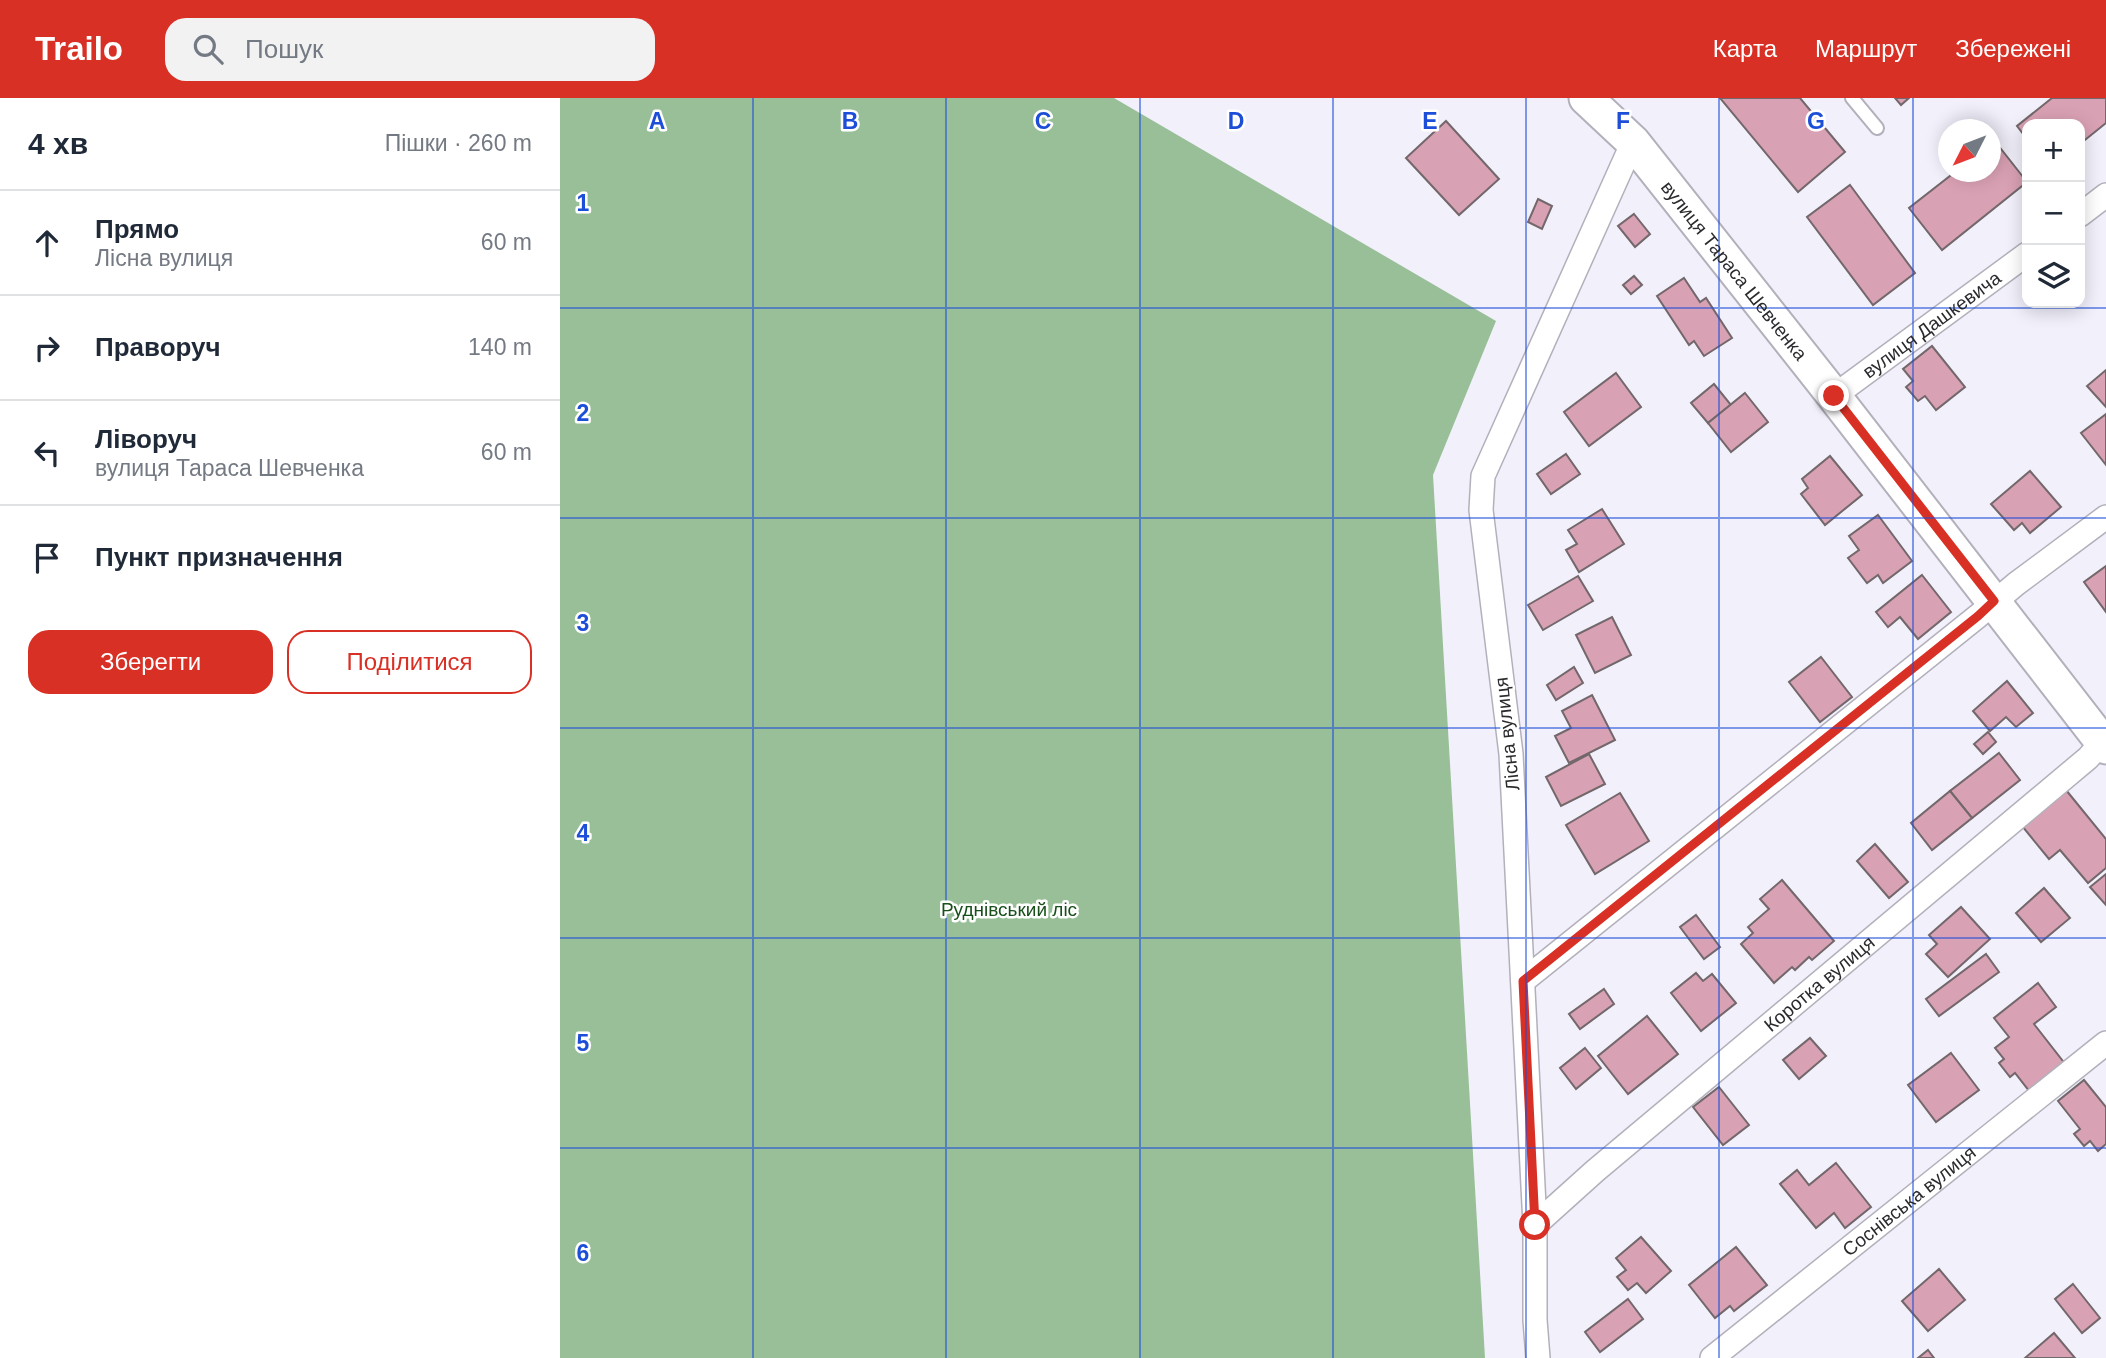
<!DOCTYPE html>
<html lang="uk">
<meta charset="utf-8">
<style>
body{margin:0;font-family:Helvetica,sans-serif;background:#f2f2f3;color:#1f2937}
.controls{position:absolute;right:21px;top:21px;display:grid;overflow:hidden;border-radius:14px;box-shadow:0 4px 18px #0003}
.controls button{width:63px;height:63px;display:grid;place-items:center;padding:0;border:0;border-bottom:2px solid #e0e1e3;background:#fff;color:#1f2937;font:35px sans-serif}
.compass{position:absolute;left:1378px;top:21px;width:63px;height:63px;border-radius:50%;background:#fff;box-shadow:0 4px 18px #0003;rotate:228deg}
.stop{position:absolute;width:21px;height:21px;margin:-16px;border:5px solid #d93025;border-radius:50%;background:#fff}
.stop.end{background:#d93025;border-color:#fff;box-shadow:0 2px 7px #0008}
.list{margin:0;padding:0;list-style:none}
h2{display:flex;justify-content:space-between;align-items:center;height:91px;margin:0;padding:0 28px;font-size:30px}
h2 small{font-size:23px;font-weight:400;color:#747a83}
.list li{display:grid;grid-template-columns:46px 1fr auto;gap:21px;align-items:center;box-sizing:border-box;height:105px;padding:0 28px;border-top:2px solid #e0e1e3}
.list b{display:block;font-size:26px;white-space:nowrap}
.list p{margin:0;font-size:23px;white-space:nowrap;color:#747a83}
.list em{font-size:23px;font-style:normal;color:#747a83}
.actions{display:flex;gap:14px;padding:21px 28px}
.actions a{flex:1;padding:16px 0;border:2px solid #d93025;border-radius:21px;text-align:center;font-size:24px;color:#d93025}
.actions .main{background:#d93025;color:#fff}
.icon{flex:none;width:38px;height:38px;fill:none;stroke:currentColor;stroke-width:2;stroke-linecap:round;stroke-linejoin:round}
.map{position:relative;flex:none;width:1546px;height:1260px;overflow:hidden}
header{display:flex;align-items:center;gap:42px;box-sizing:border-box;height:98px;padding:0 35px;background:#d93025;color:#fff}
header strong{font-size:33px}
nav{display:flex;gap:38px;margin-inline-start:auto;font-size:24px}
.search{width:490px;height:63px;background:#f2f2f3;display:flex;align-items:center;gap:18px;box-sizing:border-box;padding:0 24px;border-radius:21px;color:#747a83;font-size:26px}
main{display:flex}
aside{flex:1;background:#fff}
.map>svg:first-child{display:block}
.forest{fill:#98bf97}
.building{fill:#d9a1b4;stroke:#72676a;stroke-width:2}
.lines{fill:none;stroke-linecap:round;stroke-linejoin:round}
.lane-casing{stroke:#b3b0bb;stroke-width:16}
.street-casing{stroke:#b3b0bb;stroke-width:26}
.secondary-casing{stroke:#b3b0bb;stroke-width:37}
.lane{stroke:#fff;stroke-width:12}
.street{stroke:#fff;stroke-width:23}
.secondary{stroke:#fff;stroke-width:33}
.route{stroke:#d93025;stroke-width:9}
.grid{fill:none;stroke:#1d4ed8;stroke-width:2;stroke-opacity:0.55}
.labels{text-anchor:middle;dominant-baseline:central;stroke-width:5;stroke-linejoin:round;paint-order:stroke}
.street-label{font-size:19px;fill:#2b2a2e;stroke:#fff}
.park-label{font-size:19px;fill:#184f1b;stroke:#fff}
.grid-label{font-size:23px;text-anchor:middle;font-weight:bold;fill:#1d4ed8;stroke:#fff;stroke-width:5;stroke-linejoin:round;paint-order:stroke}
</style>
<header>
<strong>Trailo</strong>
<div class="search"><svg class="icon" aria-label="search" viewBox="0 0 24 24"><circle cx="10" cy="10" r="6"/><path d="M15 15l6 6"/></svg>Пошук</div>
<nav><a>Карта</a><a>Маршрут</a><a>Збережені</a></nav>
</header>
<main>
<aside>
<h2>4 хв<small>Пішки · 260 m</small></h2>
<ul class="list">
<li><svg class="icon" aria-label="ahead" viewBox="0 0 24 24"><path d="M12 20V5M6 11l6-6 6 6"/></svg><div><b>Прямо</b><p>Лісна вулиця</p></div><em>60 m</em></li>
<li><svg class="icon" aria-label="right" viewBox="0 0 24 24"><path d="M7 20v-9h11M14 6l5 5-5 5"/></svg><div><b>Праворуч</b></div><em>140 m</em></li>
<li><svg class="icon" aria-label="left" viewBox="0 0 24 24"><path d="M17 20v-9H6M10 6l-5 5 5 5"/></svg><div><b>Ліворуч</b><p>вулиця Тараса Шевченка</p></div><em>60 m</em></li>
<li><svg class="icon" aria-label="arrive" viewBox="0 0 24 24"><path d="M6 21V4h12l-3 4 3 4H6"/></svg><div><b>Пункт призначення</b></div></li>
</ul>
<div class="actions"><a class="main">Зберегти</a><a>Поділитися</a></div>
</aside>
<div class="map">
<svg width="1546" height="1260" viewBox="0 0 1546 1260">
<rect width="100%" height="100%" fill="#f2f0fb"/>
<polygon class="forest" points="0,0 554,0 936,223 873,377 925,1260 0,1260"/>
<g class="building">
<polygon points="1160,0 1240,0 1285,54 1238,94"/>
<polygon points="1335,0 1349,0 1341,7"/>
<polygon points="1492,0 1546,0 1546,25 1520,46 1520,26 1467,26 1467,41 1457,28"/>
<polygon points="886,23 939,81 899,117 846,60"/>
<polygon points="1434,42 1467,84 1382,152 1349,110 1395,74 1430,74 1430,45"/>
<polygon points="1290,87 1355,175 1313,207 1247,119"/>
<polygon points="978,101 992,108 982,131 968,124"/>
<polygon points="1074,116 1090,136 1075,149 1058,128"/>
<polygon points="1074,178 1082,187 1071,196 1063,187"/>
<polygon points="1124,180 1140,204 1146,200 1172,240 1144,258 1134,243 1129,247 1097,198"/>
<polygon points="1372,248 1405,289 1376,312 1365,298 1358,303 1346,289 1353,283 1343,271"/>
<polygon points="1546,272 1546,309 1527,288"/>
<polygon points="1056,275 1081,309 1029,348 1004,314"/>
<polygon points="1154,286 1171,307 1148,325 1131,305"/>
<polygon points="1185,295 1208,324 1171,354 1148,325"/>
<polygon points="1546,316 1546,367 1521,335"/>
<polygon points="1006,356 1020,376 991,396 977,376"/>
<polygon points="1270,358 1302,397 1265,427 1241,396 1248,390 1242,381"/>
<polygon points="1470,373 1501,409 1470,435 1462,425 1454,432 1431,406"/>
<polygon points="1042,411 1064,446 1019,474 1006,452 1017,446 1008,432"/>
<polygon points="1318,417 1352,463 1323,485 1318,477 1307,485 1288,460 1299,452 1289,438"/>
<polygon points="1546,468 1546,514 1524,484"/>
<polygon points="1362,477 1391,514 1358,541 1340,519 1328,529 1316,514"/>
<polygon points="1018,478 1033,503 983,532 968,507"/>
<polygon points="1052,519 1071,557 1035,575 1016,537"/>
<polygon points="1261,559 1292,599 1260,624 1229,584"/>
<polygon points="1014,569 1023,585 996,602 987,587"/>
<polygon points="1447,583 1473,615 1456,629 1446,619 1430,633 1413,613"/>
<polygon points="1032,597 1055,642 1009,665 995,638 1011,630 1002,613"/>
<polygon points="1428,634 1436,644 1423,656 1414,646"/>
<polygon points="1439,655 1460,682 1412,720 1390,693"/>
<polygon points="1029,656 1045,686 1001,708 986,679"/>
<polygon points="1506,692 1546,741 1546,770 1528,785 1500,752 1489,761 1462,728"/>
<polygon points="1390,693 1412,720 1372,752 1351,725"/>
<polygon points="1060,695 1089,743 1035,776 1006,727"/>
<polygon points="1315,746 1348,784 1329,800 1297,763"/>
<polygon points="1546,776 1546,807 1530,789"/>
<polygon points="1222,782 1274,843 1252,862 1249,859 1235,872 1232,869 1214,885 1181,846 1193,835 1188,829 1209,811 1200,801"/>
<polygon points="1484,790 1510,820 1481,844 1456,815"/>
<polygon points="1401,809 1430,841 1388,879 1366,856 1377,846 1369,837"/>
<polygon points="1136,817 1160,849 1144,861 1120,829"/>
<polygon points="1426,856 1439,874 1379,918 1366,901"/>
<polygon points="1136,875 1143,883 1152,876 1176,905 1141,933 1111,895"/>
<polygon points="1478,885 1496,909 1474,926 1506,967 1470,994 1455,975 1450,979 1439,965 1444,961 1435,950 1449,939 1434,920"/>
<polygon points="1044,891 1054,906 1020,931 1009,916"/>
<polygon points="1087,918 1118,956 1068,996 1038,958"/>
<polygon points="1250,940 1266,958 1239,981 1223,962"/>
<polygon points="1025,950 1041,970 1016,991 1000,970"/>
<polygon points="1391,955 1419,992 1376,1024 1348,987"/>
<polygon points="1524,982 1546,1009 1546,1046 1538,1053 1530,1043 1524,1048 1514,1036 1520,1031 1498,1003"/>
<polygon points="1159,989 1189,1027 1163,1047 1133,1009"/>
<polygon points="1276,1065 1311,1109 1285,1130 1274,1115 1256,1130 1220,1086 1237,1072 1249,1087"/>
<polygon points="1081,1139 1111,1173 1086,1195 1077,1185 1068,1192 1057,1179 1066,1172 1056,1160"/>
<polygon points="1176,1149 1207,1187 1174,1213 1170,1208 1155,1220 1129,1187"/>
<polygon points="1379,1171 1405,1202 1368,1233 1342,1203"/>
<polygon points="1513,1186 1540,1220 1522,1235 1495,1201"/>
<polygon points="1068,1201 1083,1221 1040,1254 1025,1234"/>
<polygon points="1494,1235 1515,1260 1465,1260"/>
<polygon points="1368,1252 1374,1260 1358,1260"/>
</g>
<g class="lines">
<defs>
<polyline id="lane" points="1292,0 1317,30"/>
<g id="street">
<polyline points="1520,117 1546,97"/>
<path id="s1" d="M1274 298 1467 156"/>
<polyline points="963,883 1418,518 1456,486 1546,419"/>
<path id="s2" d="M975 1127 1035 1073 1528 660 1542 644"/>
<polyline points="978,1260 975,1222 975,1127 951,656 921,412 923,378 1073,44"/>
<path id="s3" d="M1152 1260 1546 945"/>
</g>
<g id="secondary">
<path id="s4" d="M1026 0 1073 44 1274 298 1546 649"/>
</g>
</defs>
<use href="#lane" class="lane-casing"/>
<use href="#street" class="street-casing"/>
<use href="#secondary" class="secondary-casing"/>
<use href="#lane" class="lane"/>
<use href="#street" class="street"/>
<use href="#secondary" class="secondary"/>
</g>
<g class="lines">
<polyline class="route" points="975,1127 963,883 1418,518 1434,503 1274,298"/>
</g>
<path class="grid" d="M193 0V1260M386 0V1260M580 0V1260M773 0V1260M966 0V1260M1159 0V1260M1353 0V1260M0 210H1546M0 420H1546M0 630H1546M0 840H1546M0 1050H1546"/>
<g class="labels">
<g class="street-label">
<text stroke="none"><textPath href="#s4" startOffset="228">вулиця Тараса Шевченка</textPath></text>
<text stroke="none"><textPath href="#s1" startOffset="121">вулиця Дашкевича</textPath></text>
<text transform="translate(947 636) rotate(-96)">Лісна вулиця</text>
<text stroke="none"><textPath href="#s2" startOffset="373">Коротка вулиця</textPath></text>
<text stroke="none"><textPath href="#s3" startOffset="252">Соснівська вулиця</textPath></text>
</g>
<g class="park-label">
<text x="449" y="811">Руднівський ліс</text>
</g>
</g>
<g class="grid-label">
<text x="97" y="31">A</text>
<text x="290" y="31">B</text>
<text x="483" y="31">C</text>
<text x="676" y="31">D</text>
<text x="870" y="31">E</text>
<text x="1063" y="31">F</text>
<text x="1256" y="31">G</text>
<text x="23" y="113">1</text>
<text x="23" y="323">2</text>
<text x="23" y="533">3</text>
<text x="23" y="743">4</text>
<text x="23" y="953">5</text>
<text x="23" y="1163">6</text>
</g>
</svg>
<div class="controls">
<button>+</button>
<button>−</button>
<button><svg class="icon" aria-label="layers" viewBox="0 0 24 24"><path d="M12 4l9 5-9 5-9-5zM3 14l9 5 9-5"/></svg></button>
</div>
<svg class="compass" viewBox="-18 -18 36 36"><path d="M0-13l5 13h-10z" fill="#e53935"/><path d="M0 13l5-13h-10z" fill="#747a83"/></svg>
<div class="stop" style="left:975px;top:1127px"></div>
<div class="stop end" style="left:1274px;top:298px"></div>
</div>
</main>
